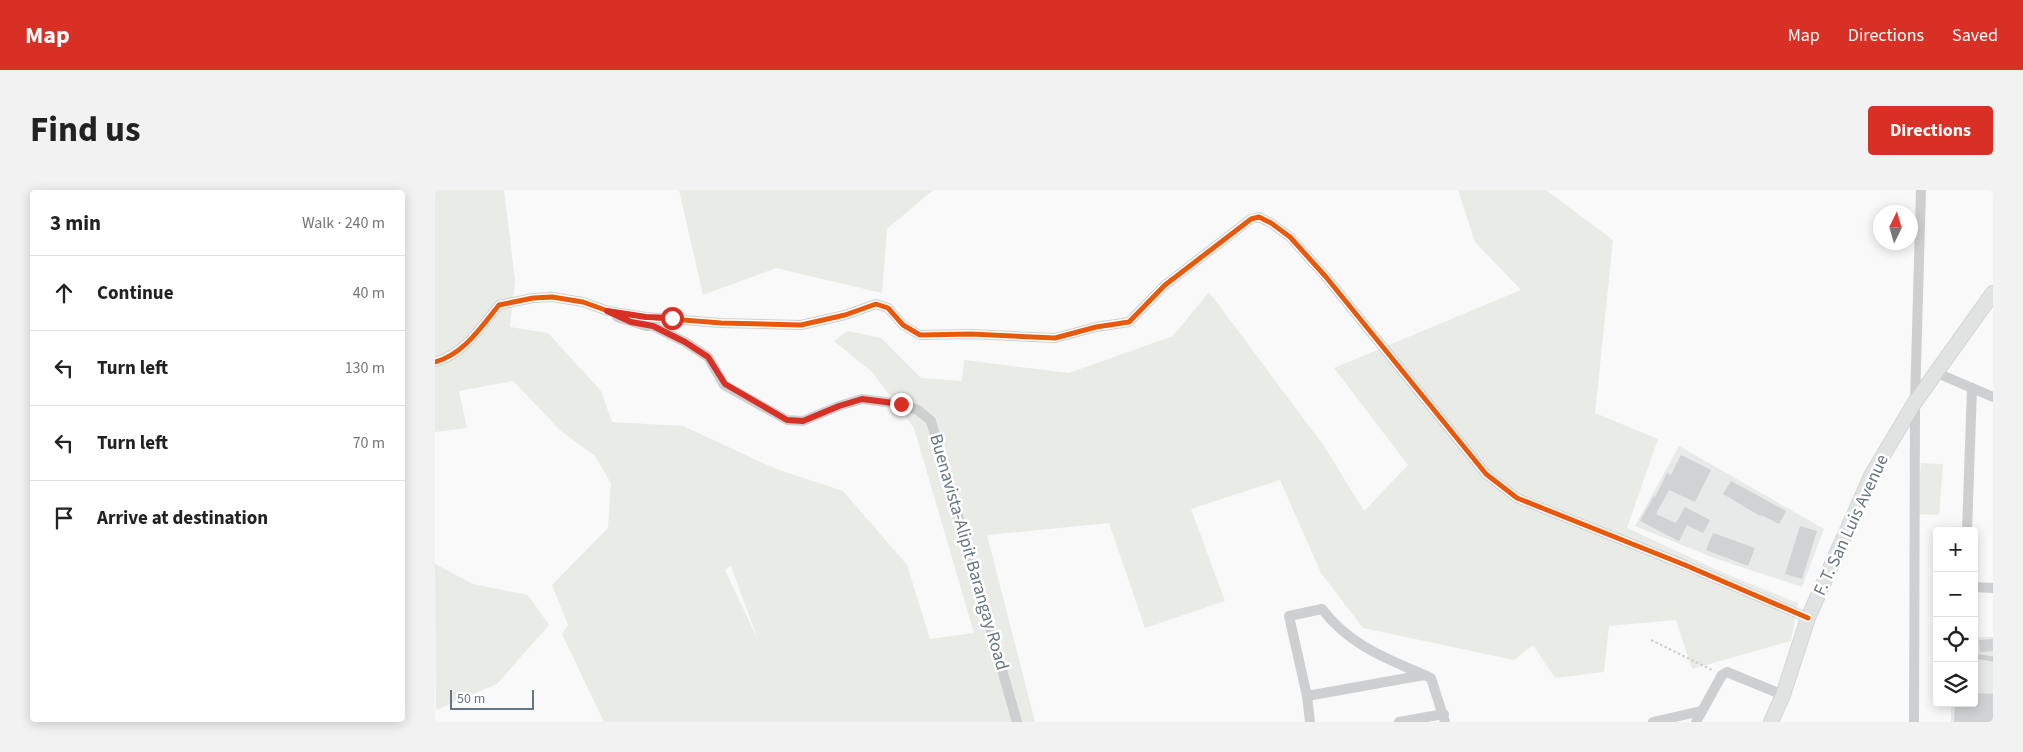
<!DOCTYPE html>
<meta charset="utf-8">
<style>
body{margin:0;font-family:"Source Sans 3",sans-serif;background:#f2f2f2;color:#222}
.controls{position:absolute;right:15px;bottom:15px;display:grid;overflow:hidden;border-radius:5px;box-shadow:0 2px 12px #0003}
.controls button{width:45px;height:45px;display:grid;place-items:center;padding:0;border:0;border-bottom:1px solid #e0e0e0;background:#fff;color:#222;font:25px sans-serif}
.compass{position:absolute;left:1438px;top:15px;width:45px;height:45px;border-radius:50%;background:#fff;box-shadow:0 2px 12px #0003;rotate:5deg}
.scale{position:absolute;left:15px;bottom:12px;width:84px;box-sizing:border-box;padding-left:5px;border:2px solid #657683;border-top:0;font-size:14px;line-height:18px;white-space:nowrap;color:#657683;-webkit-text-stroke:4px #fff;paint-order:stroke}
.stop{position:absolute;width:15px;height:15px;margin:-11px;border:4px solid #d93025;border-radius:50%;background:#fff}
.stop.end{background:#d93025;border-color:#fff;box-shadow:0 1px 5px #0008}
.list{margin:0;padding:0;list-style:none}
h2{display:flex;justify-content:space-between;align-items:center;height:65px;margin:0;padding:0 20px;font-size:21px}
h2 small{font-size:16px;font-weight:400;color:#767676}
.list li{display:grid;grid-template-columns:32px 1fr auto;gap:15px;align-items:center;box-sizing:border-box;height:75px;padding:0 20px;border-top:1px solid #e0e0e0}
.list b{display:block;font-size:19px;white-space:nowrap}
.list em{font-size:16px;font-style:normal;color:#767676}
.icon{flex:none;width:28px;height:28px;fill:none;stroke:currentColor;stroke-width:2;stroke-linecap:round;stroke-linejoin:round}
.map{position:relative;flex:none;width:1558px;height:532px;overflow:hidden;border-radius:5px}
header{display:flex;align-items:center;gap:30px;box-sizing:border-box;height:70px;padding:0 25px;background:#d93025;color:#fff}
header strong{font-size:24px}
nav{display:flex;gap:28px;margin-inline-start:auto;font-size:18px}
.intro{display:flex;align-items:center;justify-content:space-between;box-sizing:border-box;height:120px;padding:0 30px}
h1{margin:0;font-size:35px}
.button{padding:12px 22px;border-radius:5px;background:#d93025;color:#fff;font-size:18px;font-weight:700}
main{display:flex;gap:30px;padding:0 30px}
aside{flex:1;background:#fff;border-radius:5px;box-shadow:0 2px 12px #0003}
.map>svg:first-child{display:block}
.built{fill:#e8e9e9}
.green{fill:#e8ebe6;fill-rule:evenodd}
.building{fill:#d0d2d3}
.lines{fill:none;stroke-linecap:round;stroke-linejoin:round}
.secondary-casing{stroke:#d5d6d7;stroke-width:16}
.path{stroke:#cbcccd;stroke-width:2;stroke-dasharray:2.5 2.5;stroke-linecap:butt}
.lane{stroke:#cecfd0;stroke-width:5}
.street{stroke:#cecfd0;stroke-width:10}
.secondary{stroke:#e1e2e2;stroke-width:14}
.cycleway-casing{stroke:#fff;stroke-width:8}
.cycleway{stroke:#e8590c;stroke-width:5}
.route{stroke:#d93025;stroke-width:6}
.labels{text-anchor:middle;dominant-baseline:central;stroke-width:5;stroke-linejoin:round;paint-order:stroke}
.street-label{font-size:18px;fill:#657683;stroke:#fff}
</style>
<header>
<strong>Map</strong>
<nav><a>Map</a><a>Directions</a><a>Saved</a></nav>
</header>
<div class="intro"><h1>Find us</h1><a class="button">Directions</a></div>
<main>
<aside>
<h2>3 min<small>Walk · 240 m</small></h2>
<ul class="list">
<li><svg class="icon" aria-label="ahead" viewBox="0 0 24 24"><path d="M12 20V5M6 11l6-6 6 6"/></svg><div><b>Continue</b></div><em>40 m</em></li>
<li><svg class="icon" aria-label="left" viewBox="0 0 24 24"><path d="M17 20v-9H6M10 6l-5 5 5 5"/></svg><div><b>Turn left</b></div><em>130 m</em></li>
<li><svg class="icon" aria-label="left" viewBox="0 0 24 24"><path d="M17 20v-9H6M10 6l-5 5 5 5"/></svg><div><b>Turn left</b></div><em>70 m</em></li>
<li><svg class="icon" aria-label="arrive" viewBox="0 0 24 24"><path d="M6 21V4h12l-3 4 3 4H6"/></svg><div><b>Arrive at destination</b></div></li>
</ul>
</aside>
<div class="map">
<svg width="1558" height="532" viewBox="0 0 1558 532">
<rect width="100%" height="100%" fill="#f9f9f9"/>
<g class="built">
<polygon points="1244,256 1389,339 1367,397 1279,368 1200,336"/>
<polygon points="1539,447 1558,447 1558,532 1516,532 1516,513 1539,513"/>
</g>
<g class="green">
<path d="M0 0H69L80 90 75 137 113 143 166 201 177 232 248 236 341 279 408 301 472 375 495 449 539 443 479 238 437 182 399 151 413 141 446 148 486 188 527 191 529 170 634 183 738 146 774 102 889 256 929 321 973 275 899 178 1086 100 1040 52 1023 0H1111L1178 50 1160 223 1223 249 1192 338 1291 384 1363 413 1356 451 1257 479 1241 430 1174 436 1169 482 1120 488 1098 455 1079 470 928 438 886 383 845 290 756 319 790 411 710 438 674 333 552 345 600 532H169L127 444 133 435 117 395 173 338 176 293 160 266 126 241 78 191 24 201 32 238 0 242ZM296 376 323 450 290 380Z"/>
<polygon points="244,0 498,0 452,39 447,103 341,78 268,105"/>
<polygon points="1486,273 1508,274 1504,325 1482,324"/>
<polygon points="0,374 38,394 93,405 114,435 62,494 1,520 1,532"/>
</g>
<g class="building">
<polygon points="1246,265 1276,280 1260,312 1234,300 1221,324 1241,333 1250,317 1275,330 1268,343 1252,335 1244,351 1205,331 1219,306 1220,307 1232,283 1236,285"/>
<polygon points="1296,291 1351,321 1344,334 1326,325 1325,326 1288,304"/>
<polygon points="1365,336 1382,341 1367,389 1350,384"/>
<polygon points="1278,343 1320,358 1313,376 1271,360"/>
<polygon points="1558,449 1558,461 1545,462 1544,450"/>
<polygon points="1539,503 1558,504 1558,532 1519,532 1520,513 1539,513"/>
</g>
<g class="lines">
<defs>
<polyline id="secondary" points="1336,532 1348,505 1373,428 1437,284 1480,212 1558,103"/>
</defs>
<use href="#secondary" class="secondary-casing"/>
<polyline class="path" points="1216,450 1279,481"/>
<polyline class="lane" points="1539,466 1558,469"/>
<g class="street">
<polyline points="182,127 211,136 218,136 250,152 273,167 289,195 352,230 368,231 404,216 427,209 466,214 483,220 496,231 582,532"/>
<path d="M0 172C29 164 46 137 64 115L98 108 117 107 148 112 173 121 211 127 286 133 366 135 410 125 441 114 453 118 468 135 485 145 536 144 620 148 661 137 694 132 730 95 816 29 824 27 836 33 855 47 891 87 1051 284 1082 308 1250 375 1373 428"/>
<polyline points="1502,183 1558,207"/>
<polyline points="1532,341 1537,198"/>
<polyline points="1539,397 1558,398"/>
<polyline points="872,506 989,485"/>
<path d="M875 532 872 506 854 426 887 419C916 457 954 469 996 488L1010 532"/>
<polyline points="964,532 1009,524"/>
<polyline points="1218,532 1266,521"/>
<polyline points="1261,532 1287,485 1292,482 1348,505"/>
<polyline points="1479,532 1480,212 1486,0"/>
</g>
<use href="#secondary" class="secondary"/>
<defs>
<path id="cycleway" d="M0 172C29 164 46 137 64 115L98 108 117 107 148 112 173 121 211 127 286 133 366 135 410 125 441 114 453 118 468 135 485 145 536 144 620 148 661 137 694 132 730 95 816 29 824 27 836 33 855 47 891 87 1051 284 1082 308 1250 375 1373 428"/>
</defs>
<use href="#cycleway" class="cycleway-casing"/>
<use href="#cycleway" class="cycleway"/>
</g>
<g class="lines">
<polyline class="route" points="237,128 211,127 172,121 196,132 218,136 250,152 273,167 290,194 352,230 368,231 404,216 427,209 466,214"/>
</g>
<g class="labels">
<g class="street-label">
<text transform="translate(1416 335) rotate(-65)">F. T. San Luis Avenue</text>
<text transform="translate(534 362) rotate(74)">Buenavista-Alipit Barangay Road</text>
</g>
</g>
</svg>
<div class="controls">
<button>+</button>
<button>−</button>
<button><svg class="icon" aria-label="locate" viewBox="0 0 24 24"><circle cx="12" cy="12" r="6"/><path d="M12 2v4M12 18v4M2 12h4M18 12h4"/></svg></button>
<button><svg class="icon" aria-label="layers" viewBox="0 0 24 24"><path d="M12 4l9 5-9 5-9-5zM3 14l9 5 9-5"/></svg></button>
</div>
<svg class="compass" viewBox="-18 -18 36 36"><path d="M0-13l5 13h-10z" fill="#e53935"/><path d="M0 13l5-13h-10z" fill="#767676"/></svg>
<div class="scale">50 m</div>
<div class="stop" style="left:237px;top:128px"></div>
<div class="stop end" style="left:466px;top:214px"></div>
</div>
</main>
